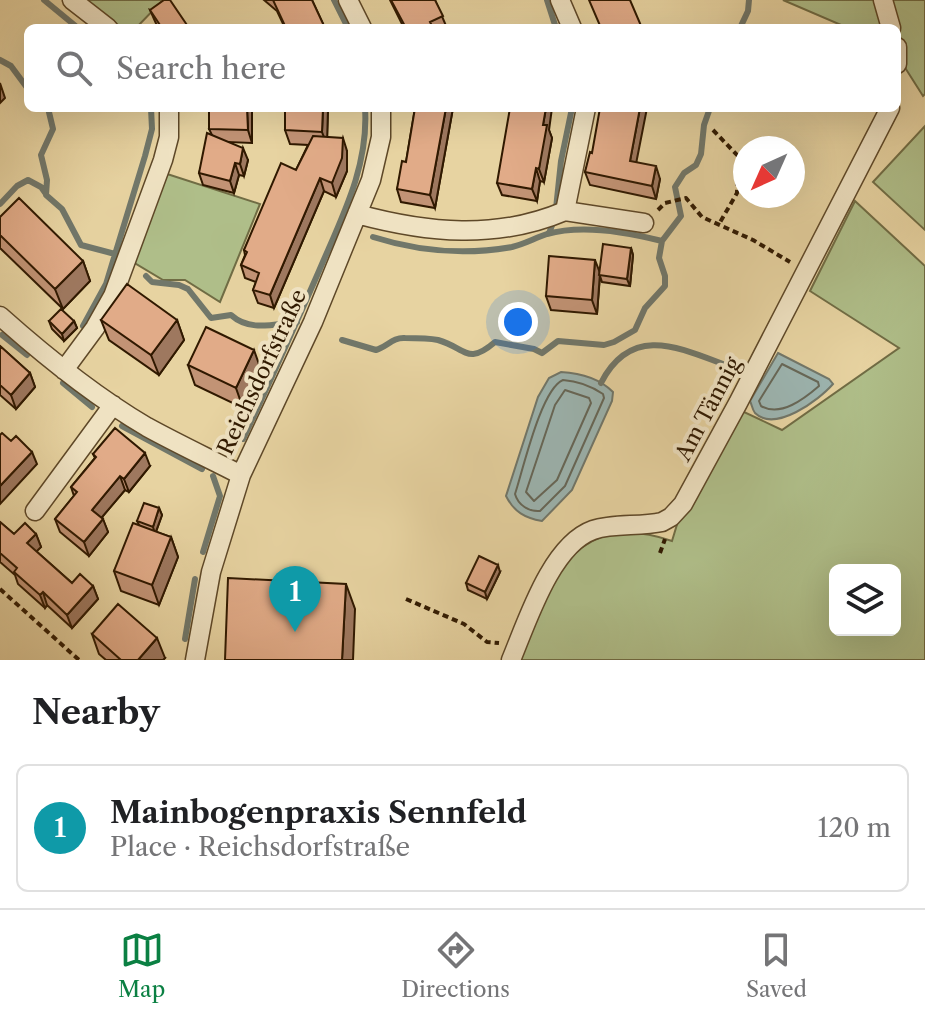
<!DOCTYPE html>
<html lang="en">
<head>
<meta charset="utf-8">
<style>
  body { margin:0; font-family:"Libre Caslon Text",serif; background:#f2f2f2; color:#202124 }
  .controls { position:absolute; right:24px; bottom:24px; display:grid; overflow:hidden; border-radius:12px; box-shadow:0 8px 32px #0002 }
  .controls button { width:72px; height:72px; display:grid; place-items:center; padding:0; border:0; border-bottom:2px solid #e0e0e0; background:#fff; color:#202124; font:40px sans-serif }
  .compass { position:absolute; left:733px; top:136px; width:72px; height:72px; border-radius:50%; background:#fff; box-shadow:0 8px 32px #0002; rotate:225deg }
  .you { position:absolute; left:518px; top:322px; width:28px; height:28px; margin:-20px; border:6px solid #fff; border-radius:50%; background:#1a73e8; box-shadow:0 0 0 12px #1a73e833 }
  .badge { display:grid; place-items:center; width:52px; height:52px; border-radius:50%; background:#0b8043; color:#fff; font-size:26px; font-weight:700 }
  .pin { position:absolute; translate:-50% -66px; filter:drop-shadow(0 2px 4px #0008) }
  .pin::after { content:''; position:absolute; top:42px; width:28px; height:24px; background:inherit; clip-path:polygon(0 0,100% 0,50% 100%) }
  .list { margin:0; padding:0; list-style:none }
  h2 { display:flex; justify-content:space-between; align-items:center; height:104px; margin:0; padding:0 32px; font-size:34px }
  h2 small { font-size:26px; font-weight:400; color:#757577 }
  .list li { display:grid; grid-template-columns:52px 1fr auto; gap:24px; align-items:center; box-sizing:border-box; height:128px; margin:0 16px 16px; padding:0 16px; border:2px solid #e0e0e0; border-radius:12px }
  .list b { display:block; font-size:30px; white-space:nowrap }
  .list p { margin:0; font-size:26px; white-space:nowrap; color:#757577 }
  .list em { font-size:26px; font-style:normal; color:#757577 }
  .icon { flex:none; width:44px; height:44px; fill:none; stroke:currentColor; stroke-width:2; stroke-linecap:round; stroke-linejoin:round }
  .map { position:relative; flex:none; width:925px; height:660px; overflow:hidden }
  .search { position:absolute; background:#fff; box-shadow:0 8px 32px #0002; left:24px; right:24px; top:24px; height:88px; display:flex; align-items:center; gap:20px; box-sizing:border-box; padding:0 28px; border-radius:12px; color:#757577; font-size:30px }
  .sheet { height:248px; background:#fff }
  nav { display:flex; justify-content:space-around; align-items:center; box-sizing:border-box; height:112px; border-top:2px solid #e0e0e0; background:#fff; font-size:22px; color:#757577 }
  nav a { display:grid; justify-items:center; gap:4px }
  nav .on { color:#0b8043 }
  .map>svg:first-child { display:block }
  .green { fill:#afbe89; stroke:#706c44; stroke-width:2; fill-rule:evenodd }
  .water { fill:#9cb5b1; stroke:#71776a; stroke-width:2 }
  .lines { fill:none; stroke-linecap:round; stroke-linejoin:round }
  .shore { stroke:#666758; stroke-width:2 }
  .stream { stroke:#71776a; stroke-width:6 }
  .street-casing { stroke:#5e4828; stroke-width:21 }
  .path { stroke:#301900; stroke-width:4; stroke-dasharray:6 4; stroke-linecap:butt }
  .street { stroke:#efe2c2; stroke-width:18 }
  .wall { fill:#c29375; stroke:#301900; stroke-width:2 }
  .shaded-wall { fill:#9e785f; stroke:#301900; stroke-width:2 }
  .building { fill:#e1ab88; stroke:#301900; stroke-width:2 }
  .labels { text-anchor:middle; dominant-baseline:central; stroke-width:8; stroke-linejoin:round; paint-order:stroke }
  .street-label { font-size:22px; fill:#301900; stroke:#efe2c2 }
</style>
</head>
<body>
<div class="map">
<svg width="925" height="660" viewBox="0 0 925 660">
  <rect width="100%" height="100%" fill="#e7d3a1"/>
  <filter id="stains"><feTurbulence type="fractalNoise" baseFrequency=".0025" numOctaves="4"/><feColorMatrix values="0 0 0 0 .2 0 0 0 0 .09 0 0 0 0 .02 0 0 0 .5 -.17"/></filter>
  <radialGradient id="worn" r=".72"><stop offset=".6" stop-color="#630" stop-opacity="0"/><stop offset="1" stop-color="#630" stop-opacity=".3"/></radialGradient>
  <!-- green -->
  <path class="green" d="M 86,0 L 163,0 L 136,28 L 122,28 Z
    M 783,0 L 925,0 L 925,94 L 923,96 L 897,55 L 897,28 L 848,28 Z
    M 925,126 L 925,230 L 873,182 Z
    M 161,172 L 260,204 L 220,302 L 185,280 L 163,280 L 128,259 Z
    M 855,201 L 925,266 L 925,660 L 516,660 C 548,585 572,507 672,541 L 679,518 L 742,411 L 782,430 L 899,348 L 810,291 ZM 835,570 L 895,570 L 895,630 L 835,630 Z"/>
  <!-- water -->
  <path class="water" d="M 778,353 L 829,379 L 833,384 C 819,400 775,433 755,413 C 752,409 752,405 750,401 Z
    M 561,372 C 579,373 599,378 613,392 L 612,401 L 572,490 L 542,521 C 525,518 514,512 506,496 L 538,397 L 549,378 Z"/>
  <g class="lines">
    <!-- shore -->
    <path class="shore" d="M 782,364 L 818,382 L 819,386 C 804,399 781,417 761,406 L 759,401 Z
      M 563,380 C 578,381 591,386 603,394 L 604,398 L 565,486 L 540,511 C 529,512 518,505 515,494 C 523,470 541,389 563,380 Z
      M 565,390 L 589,398 L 591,403 L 557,480 L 534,501 L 526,492 L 555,405 Z"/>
    <!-- stream -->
    <path class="stream" d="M 44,0 L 78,28
      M 334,0 L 348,28
      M 547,0 L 556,28
      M 740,28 L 748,11 L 749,0
      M 0,60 L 11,66 L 28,89
      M 48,108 L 53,129 L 41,155 L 47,180 L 46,195 L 62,209 L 81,245 L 115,254
      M 0,204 L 17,186 L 28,180 L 41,187 L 46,194
      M 549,233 L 555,218 L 561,161 L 572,108
      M 373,237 C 417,251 466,255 512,247 C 524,244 535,238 547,234 C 582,224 627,232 662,241
      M 146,276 L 152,282 L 179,285 L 188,289 L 211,318 L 231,315 C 250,332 273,324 297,322
      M 83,326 L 106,284 L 145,156 L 152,129 L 151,108
      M 2,335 L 27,355
      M 342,340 L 376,350 C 387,347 393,337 405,338 C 415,338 428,338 438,340 C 466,348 467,366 495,342 L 534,349 L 542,353
      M 542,353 L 558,341 L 604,345 L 614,342 L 635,330 L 645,308 L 665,286 L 665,276 L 659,258 L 662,241 L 681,216 L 675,187 L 684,173 L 696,165 L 701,154 L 704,125 L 710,108
      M 63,383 L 92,407
      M 601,383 C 634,319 687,352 739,370
      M 122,426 L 202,469
      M 243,439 C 269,384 294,328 319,271 C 341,219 369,167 365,108
      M 203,552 L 220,496 L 213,476
      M 185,639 L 195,579"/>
    <!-- street casing -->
    <g class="street-casing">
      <path id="street" d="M 72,0 L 108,28
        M 348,0 L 362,28
        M 560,0 L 572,28
        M 883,0 L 891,28
        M 897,47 L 897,64
        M 565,211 L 644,223
        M 357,214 C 427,233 497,240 565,211 L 586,108
        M 0,316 C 46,357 94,396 147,427 C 178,444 210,459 241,475
        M 64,370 L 95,328 L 113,296 L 163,160 L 169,137 L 169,108
        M 35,511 L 113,405
        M 195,660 L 211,572 L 241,475 L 313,322 L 371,180 L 381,137 L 381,108
        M 511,660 C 527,622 551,545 593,530 C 614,523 639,527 662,522 L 671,517 L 683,504 L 738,403 L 890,108"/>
    </g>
    <!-- path -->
    <path class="path" d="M 713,130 L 738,156 L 737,193 L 719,224
      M 658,210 L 665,203 L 686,198 L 702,217 L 753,240 L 790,262
      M 660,553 L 665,539
      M 0,589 L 79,660
      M 406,599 L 464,624 L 487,642 L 499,643"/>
    <!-- street -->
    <use href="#street" class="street"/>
  </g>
  <!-- wall -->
  <path class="wall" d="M 264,0 L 312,0 L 325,28 L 285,28 L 277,11 Z
    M 390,0 L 435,0 L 447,28 L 404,28 Z
    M 150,10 L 189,28 L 158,28 Z
    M 252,108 L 252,143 L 229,142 L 248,160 L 244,176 L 239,175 L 234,193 L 203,185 L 199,173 L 212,135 L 209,129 Z
    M 328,108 L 327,137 L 347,151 L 347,171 L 336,197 L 324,191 L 274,308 L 258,303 L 253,290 L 256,282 L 245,278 L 241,265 L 245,255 L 244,250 L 296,170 L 308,145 L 290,144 L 285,130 Z
    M 415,108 L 453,108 L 435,208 L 401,202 L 397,189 L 406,162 Z
    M 549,130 L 552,138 L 544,182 L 540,181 L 537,201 L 502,195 L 497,183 Z
    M 592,153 L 636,162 L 660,179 L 656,199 L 590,185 L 585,172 Z
    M 0,217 L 83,261 L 90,281 L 63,309 L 0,248 Z
    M 631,248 L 633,255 L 630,286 L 602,282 L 600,276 L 597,314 L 551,310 L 546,296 L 600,272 Z
    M 101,320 L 177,320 L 184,340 L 159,375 L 109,340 Z
    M 49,321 L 74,321 L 77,328 L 64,341 L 52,329 Z
    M 0,346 L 30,373 L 35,387 L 16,409 L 0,395 Z
    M 188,365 L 261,370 L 243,408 L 195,385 Z
    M 93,454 L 150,466 L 129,492 L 125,490 L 102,517 L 108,532 L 89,556 L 60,532 L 55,519 L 74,496 L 71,487 L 95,458 Z
    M 159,508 L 162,515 L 156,532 L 171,537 L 178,557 L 159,605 L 121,591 L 114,571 L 139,525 L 137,521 Z
    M 0,522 L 14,534 L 36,534 L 41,547 L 36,551 L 72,583 L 93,586 L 98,599 L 72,628 L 47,605 L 45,608 L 18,584 L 15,575 L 0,562 Z
    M 500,572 L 487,599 L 468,590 L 466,583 Z
    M 92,634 L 165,658 L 163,660 L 106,660 L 99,654 Z"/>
  <!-- shaded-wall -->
  <path class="shaded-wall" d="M 0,83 L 5,98 L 0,103 Z
    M 247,108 L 252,108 L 252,143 L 248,130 Z
    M 323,108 L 328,108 L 327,145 L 322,132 Z
    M 446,108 L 453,108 L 435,208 L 430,195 Z
    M 546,108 L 552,108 L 549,130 L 552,138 L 544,182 L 539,169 L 543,125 Z
    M 640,108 L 647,108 L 634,174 L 630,161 Z
    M 343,138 L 347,151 L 347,171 L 336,197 L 332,183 Z
    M 243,148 L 248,160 L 244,176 L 240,164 Z
    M 235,163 L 239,175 L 234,193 L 230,181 Z
    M 656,166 L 660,179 L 656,199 L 652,186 Z
    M 536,168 L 540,181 L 537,201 L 532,189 Z
    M 320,178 L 324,191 L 274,308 L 270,295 Z
    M 631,248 L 633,255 L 630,286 L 627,279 Z
    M 595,260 L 600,273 L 597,314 L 592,300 Z
    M 83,261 L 90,281 L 63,309 L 55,289 Z
    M 177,320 L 184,340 L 159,375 L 151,355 Z
    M 74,321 L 77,328 L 64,341 L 62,334 Z
    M 254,350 L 261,370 L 243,408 L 236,388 Z
    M 30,373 L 35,387 L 16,409 L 11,395 Z
    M 32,452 L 37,464 L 0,504 L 0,486 Z
    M 145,453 L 150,466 L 129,492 L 124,479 Z
    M 120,476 L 125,490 L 97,523 L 92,510 Z
    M 159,508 L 162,515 L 155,534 L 153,527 Z
    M 103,519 L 108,532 L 89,556 L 84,542 Z
    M 36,534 L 41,547 L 32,556 L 27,543 Z
    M 171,537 L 178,557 L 159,605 L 152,585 Z
    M 498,565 L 500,572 L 487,599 L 485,592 Z
    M 346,584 L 355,609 L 353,660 L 342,660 Z
    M 93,586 L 98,599 L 72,628 L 67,615 Z
    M 43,592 L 47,605 L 45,608 L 40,595 Z
    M 157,638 L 165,658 L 163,660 L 138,660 Z"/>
  <!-- building -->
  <path class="building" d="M 164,0 L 170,0 L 189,28 L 162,28 L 150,10 Z
    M 273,0 L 312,0 L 325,28 L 286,28 Z
    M 391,0 L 435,0 L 443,16 L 430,22 L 433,28 L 406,28 Z
    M 589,0 L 630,0 L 642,28 L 601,28 Z
    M 209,108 L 247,108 L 248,130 L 209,129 Z
    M 289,108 L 323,108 L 322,132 L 285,130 L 285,109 L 289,109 Z
    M 415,108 L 446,108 L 430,195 L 397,189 L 402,161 L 406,162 Z
    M 510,108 L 546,108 L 543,125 L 547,125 L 539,169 L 536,168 L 532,189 L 497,183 Z
    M 600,108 L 640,108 L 630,161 L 656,166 L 652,186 L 585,172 L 590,152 L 592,153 Z
    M 207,133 L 243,148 L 240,164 L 235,163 L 230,181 L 199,173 Z
    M 313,136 L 343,138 L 342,158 L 332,183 L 320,178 L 270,295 L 253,290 L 259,273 L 241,265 L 247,252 L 244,250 L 281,163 L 296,170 Z
    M 19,198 L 83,261 L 55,289 L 0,235 L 0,217 Z
    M 603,244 L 631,248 L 627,279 L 599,275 Z
    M 549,256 L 595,260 L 592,300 L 546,296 Z
    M 127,284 L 177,320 L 151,355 L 101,320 Z
    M 61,309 L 74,321 L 62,334 L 49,321 Z
    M 206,327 L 254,350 L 236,388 L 188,365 Z
    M 0,346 L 30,373 L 11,395 L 0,385 Z
    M 115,428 L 145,453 L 124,479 L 120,476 L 92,510 L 103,519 L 84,542 L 55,519 L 77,492 L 71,487 L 96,457 L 93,454 Z
    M 2,433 L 11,441 L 16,436 L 32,452 L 0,486 L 0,435 Z
    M 144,503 L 159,508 L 153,527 L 137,521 Z
    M 0,522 L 14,534 L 25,523 L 36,534 L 27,543 L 72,583 L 80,574 L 93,586 L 67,615 L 43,592 L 40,595 L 14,572 L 17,568 L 0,553 Z
    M 133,523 L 171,537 L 152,585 L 114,571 Z
    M 479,556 L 498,565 L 485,592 L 466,583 Z
    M 228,578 L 346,584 L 342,660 L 225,660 Z
    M 118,604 L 157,638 L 138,660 L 121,660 L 92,634 Z"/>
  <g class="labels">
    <!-- street labels -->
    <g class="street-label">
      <text transform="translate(262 372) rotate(-65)">Reichsdorfstraße</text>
      <text transform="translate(708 409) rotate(-62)">Am Tännig</text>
    </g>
  </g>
  <rect width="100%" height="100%" filter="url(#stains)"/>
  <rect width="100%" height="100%" fill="url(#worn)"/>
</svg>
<div class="controls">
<button><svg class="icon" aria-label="layers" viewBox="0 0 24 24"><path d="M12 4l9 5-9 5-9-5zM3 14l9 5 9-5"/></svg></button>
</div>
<svg class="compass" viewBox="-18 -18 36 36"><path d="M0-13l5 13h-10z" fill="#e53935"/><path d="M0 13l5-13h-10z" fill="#757577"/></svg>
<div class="you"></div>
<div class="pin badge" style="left:295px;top:632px;background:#0f9aa8">1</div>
<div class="search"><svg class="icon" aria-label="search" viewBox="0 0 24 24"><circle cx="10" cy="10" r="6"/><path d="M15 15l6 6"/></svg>Search here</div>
</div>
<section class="sheet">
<h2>Nearby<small></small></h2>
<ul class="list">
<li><span class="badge" style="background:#0f9aa8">1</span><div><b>Mainbogenpraxis Sennfeld</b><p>Place · Reichsdorfstraße</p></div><em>120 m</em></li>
</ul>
</section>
<nav>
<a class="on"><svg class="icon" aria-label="map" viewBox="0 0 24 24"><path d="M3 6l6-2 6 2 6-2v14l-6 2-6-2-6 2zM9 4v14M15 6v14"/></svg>Map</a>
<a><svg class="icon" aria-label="directions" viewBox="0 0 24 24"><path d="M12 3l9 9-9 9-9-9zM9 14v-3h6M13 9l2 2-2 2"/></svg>Directions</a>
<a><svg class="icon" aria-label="saved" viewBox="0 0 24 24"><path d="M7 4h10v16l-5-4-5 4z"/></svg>Saved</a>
</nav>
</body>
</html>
